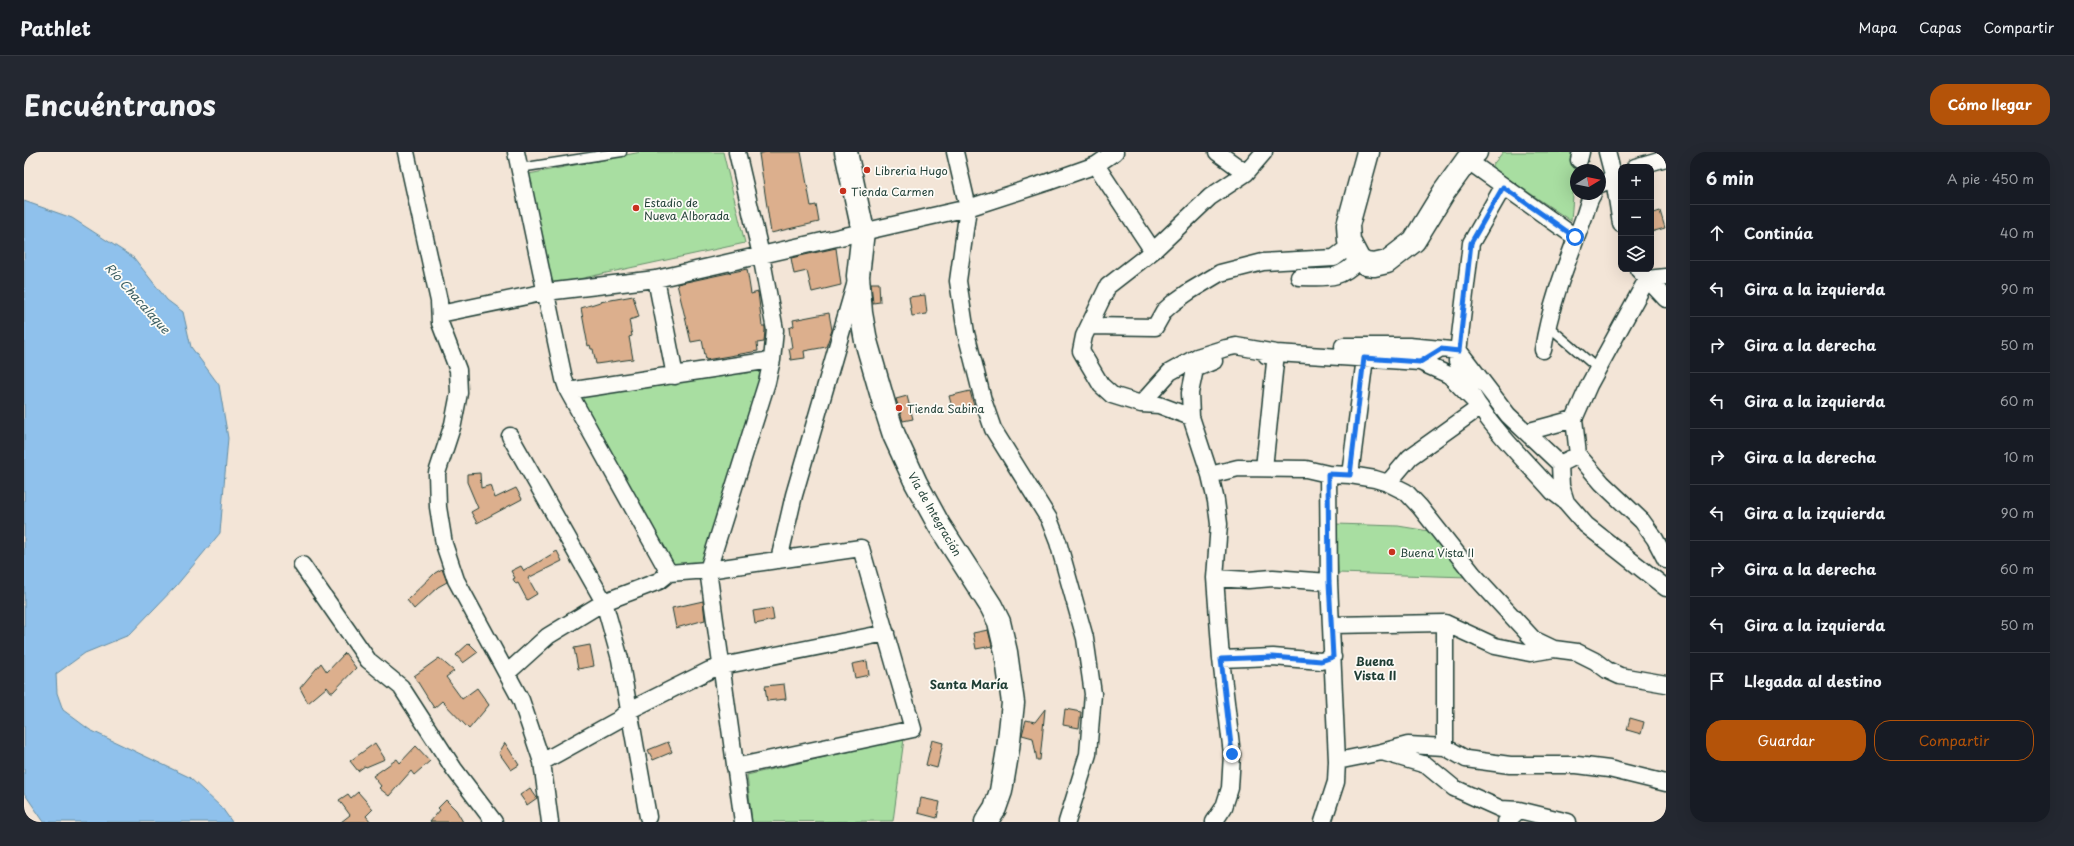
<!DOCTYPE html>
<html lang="es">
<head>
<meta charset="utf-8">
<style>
  body { margin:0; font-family:"Playpen Sans",sans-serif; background:#242831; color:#f1f3f6 }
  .controls { position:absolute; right:12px; top:12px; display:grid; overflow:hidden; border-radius:8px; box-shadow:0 4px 16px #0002 }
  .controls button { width:36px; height:36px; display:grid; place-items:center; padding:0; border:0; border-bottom:1px solid #363941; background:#171b24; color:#f1f3f6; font:20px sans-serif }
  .compass { position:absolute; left:1546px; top:12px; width:36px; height:36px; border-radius:50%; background:#171b24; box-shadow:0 4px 16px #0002; rotate:80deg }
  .stop { position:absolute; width:12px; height:12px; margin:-9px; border:3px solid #1a73e8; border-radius:50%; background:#fff }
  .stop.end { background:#1a73e8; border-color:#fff; box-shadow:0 1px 4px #0008 }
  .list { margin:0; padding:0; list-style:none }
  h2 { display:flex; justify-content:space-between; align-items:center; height:52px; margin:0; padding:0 16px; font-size:17px }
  h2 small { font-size:13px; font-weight:400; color:#9ea1a6 }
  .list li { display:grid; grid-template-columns:26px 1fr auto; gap:12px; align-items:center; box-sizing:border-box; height:56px; padding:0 16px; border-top:1px solid #363941 }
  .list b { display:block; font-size:15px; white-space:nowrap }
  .list em { font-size:13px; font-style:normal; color:#9ea1a6 }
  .actions { display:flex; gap:8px; padding:12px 16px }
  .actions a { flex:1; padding:9px 0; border:1px solid #b45309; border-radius:16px; text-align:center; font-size:14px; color:#b45309 }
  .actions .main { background:#b45309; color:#fff }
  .icon { flex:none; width:22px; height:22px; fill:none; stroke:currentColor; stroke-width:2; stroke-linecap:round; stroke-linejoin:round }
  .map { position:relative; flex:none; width:1642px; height:670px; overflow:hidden; border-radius:16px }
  header { display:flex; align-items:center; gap:24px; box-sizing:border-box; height:56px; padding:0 20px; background:#171b24; border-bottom:1px solid #363941 }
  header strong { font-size:19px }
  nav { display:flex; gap:22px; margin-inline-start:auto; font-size:14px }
  .intro { display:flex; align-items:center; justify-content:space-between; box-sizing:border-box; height:96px; padding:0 24px }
  h1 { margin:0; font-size:28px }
  .button { padding:10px 18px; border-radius:16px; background:#b45309; color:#fff; font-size:14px; font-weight:700 }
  main { display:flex; gap:24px; padding:0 24px }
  aside { flex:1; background:#171b24; border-radius:16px; box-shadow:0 4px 16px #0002 }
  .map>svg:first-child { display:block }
  .green { fill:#a8dea1; stroke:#648e6a }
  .water { fill:#8fc1ec; stroke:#628ca2 }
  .building { fill:#dcaf8d; stroke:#1f3d34 }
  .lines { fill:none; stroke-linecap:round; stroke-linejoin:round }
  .lane-casing { stroke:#1f3d34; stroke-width:11 }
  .street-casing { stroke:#1f3d34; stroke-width:19 }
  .secondary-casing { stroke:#1f3d34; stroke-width:25 }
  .lane { stroke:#fdfcf7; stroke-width:8 }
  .street { stroke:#fdfcf7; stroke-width:16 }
  .secondary { stroke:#fdfcf7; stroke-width:22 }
  .route { stroke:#1a73e8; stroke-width:5 }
  .poi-dot { fill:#c8321e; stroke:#fdfcf7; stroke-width:1.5 }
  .labels { text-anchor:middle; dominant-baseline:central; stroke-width:3.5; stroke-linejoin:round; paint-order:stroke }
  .poi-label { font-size:11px; fill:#1f3d34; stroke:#fdfcf7; text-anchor:start }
  .street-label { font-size:11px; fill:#1f3d34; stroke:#fdfcf7 }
  .water-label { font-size:12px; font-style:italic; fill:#3b5e62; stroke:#fdfcf7 }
  .neighbourhood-label { font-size:12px; font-weight:bold; fill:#1f3d34; stroke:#fdfcf7 }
</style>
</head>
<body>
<header>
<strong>Pathlet</strong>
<nav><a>Mapa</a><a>Capas</a><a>Compartir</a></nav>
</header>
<div class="intro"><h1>Encuéntranos</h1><a class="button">Cómo llegar</a></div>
<main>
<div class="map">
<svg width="1642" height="670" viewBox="0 0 1642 670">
  <rect width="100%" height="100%" fill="#f3e5d7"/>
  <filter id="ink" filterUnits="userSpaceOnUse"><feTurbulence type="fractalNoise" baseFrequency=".025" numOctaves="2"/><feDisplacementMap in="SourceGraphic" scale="8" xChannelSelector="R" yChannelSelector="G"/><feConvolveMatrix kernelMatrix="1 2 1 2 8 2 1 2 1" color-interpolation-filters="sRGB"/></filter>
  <g filter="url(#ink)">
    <!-- green -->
    <path class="green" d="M 617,0 L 699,0 L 721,91 L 527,133 L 505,22 Z
      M 1479,0 L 1545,0 L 1552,5 L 1547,69 L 1467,15 Z
      M 741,217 L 679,412 L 648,412 L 556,243 Z
      M 1312,372 L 1374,374 L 1405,379 L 1444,425 L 1314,421 Z
      M 880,587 L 869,669 L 728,670 L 723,623 Z"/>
    <!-- water -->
    <path class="water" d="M 0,49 L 48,66 L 110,106 L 143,148 L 159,160 L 167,195 L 195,233 L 204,286 L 196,381 L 152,434 L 105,483 L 61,501 L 32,522 L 33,541 L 39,558 L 66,578 L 165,625 L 198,656 L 208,670 L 20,670 L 0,641 Z"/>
    <!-- building -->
    <path class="building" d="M 742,0 L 777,0 L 787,54 L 792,53 L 795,70 L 747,81 L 735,2 Z
      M 1636,59 L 1641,76 L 1627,80 L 1627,62 Z
      M 812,96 L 817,133 L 788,140 L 783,119 L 770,122 L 767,106 Z
      M 723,117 L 727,142 L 734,140 L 738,174 L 741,174 L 741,178 L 740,190 L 733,191 L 734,199 L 682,208 L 678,188 L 667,190 L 653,132 Z
      M 847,131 L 855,131 L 856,150 L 849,151 Z
      M 901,143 L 903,162 L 888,164 L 885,145 Z
      M 609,144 L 615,165 L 605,168 L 608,184 L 605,185 L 609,207 L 572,212 L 569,197 L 567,197 L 566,193 L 564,194 L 557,156 L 576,150 Z
      M 805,161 L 808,178 L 802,195 L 780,199 L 781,206 L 767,208 L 765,196 L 768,196 L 765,176 L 770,174 L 769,168 Z
      M 946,239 L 950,254 L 929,259 L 925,244 Z
      M 883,244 L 889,267 L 879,269 L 872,247 Z
      M 456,321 L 457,336 L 467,333 L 471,346 L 492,336 L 498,347 L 453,371 L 447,360 L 454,356 L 443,330 L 443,322 Z
      M 533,399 L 538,409 L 504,426 L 513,442 L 503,448 L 494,431 L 492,432 L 489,427 L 491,426 L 487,419 L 497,414 L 500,419 Z
      M 418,417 L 423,430 L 414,435 L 390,457 L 383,448 L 411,421 Z
      M 679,449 L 681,468 L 652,476 L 648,456 Z
      M 748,456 L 750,468 L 731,472 L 729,459 Z
      M 964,478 L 968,494 L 952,497 L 949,481 Z
      M 445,491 L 454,500 L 439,511 L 432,503 Z
      M 566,493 L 570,514 L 554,517 L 550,496 Z
      M 321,501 L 332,516 L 309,540 L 307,540 L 303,535 L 284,551 L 276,536 L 297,511 L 303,520 Z
      M 415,506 L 430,519 L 422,525 L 438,547 L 453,536 L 465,553 L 445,577 L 418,549 L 410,556 L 390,524 Z
      M 843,509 L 845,523 L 831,526 L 828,512 Z
      M 760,532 L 762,547 L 743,549 L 741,534 Z
      M 1021,557 L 1016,608 L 1013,608 L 1009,586 L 998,583 L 1002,568 L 1011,570 Z
      M 1041,557 L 1057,560 L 1055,576 L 1039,573 Z
      M 1606,566 L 1620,570 L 1617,582 L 1603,578 Z
      M 908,588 L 919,591 L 913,616 L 902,613 Z
      M 644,590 L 648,600 L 629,608 L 624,598 Z
      M 351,591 L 361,607 L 342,615 L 341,614 L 334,619 L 326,609 Z
      M 481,591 L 495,613 L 487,618 L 475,601 Z
      M 392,594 L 406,609 L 390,623 L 387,619 L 365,644 L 355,636 L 357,634 L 349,624 L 373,607 L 376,611 Z
      M 506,636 L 513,646 L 503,653 L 496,643 Z
      M 334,640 L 349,657 L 342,664 L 347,670 L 317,670 L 326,663 L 315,648 L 324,642 L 327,646 Z
      M 897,646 L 916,650 L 913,666 L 894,661 Z
      M 422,648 L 432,658 L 439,670 L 406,670 L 416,658 L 414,656 Z"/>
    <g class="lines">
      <!-- lane casing -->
      <g class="lane-casing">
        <path id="lane" d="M 496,16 L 598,0
          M 1523,173 L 1574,217"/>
      </g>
      <!-- street casing -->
      <g class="street-casing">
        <path id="street" d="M 382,0 L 415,149 L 416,171 L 434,218 L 435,241 L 429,272 L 413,321 L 414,355 L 420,392 L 432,428 L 497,548 L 518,610 L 526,670
          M 492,0 L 540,227 L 544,239 L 645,421
          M 713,0 L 737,103 L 751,178 L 748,208 L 743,230 L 684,418 L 719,670
          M 931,0 L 944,56 L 934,129 L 942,181 L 959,248 L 969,277 L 1025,367 L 1034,390 L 1061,486 L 1069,542 L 1064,602 L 1043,670
          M 1193,0 L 1222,21
          M 1583,0 L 1590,27 L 1597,72
          M 1443,8 L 1551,85
          M 1555,8 L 1557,0
          M 1072,13 L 1129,99
          M 1611,15 L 1642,6
          M 1576,32 L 1590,27
          M 1479,35 L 1447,91 L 1433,209 C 1449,261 1494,300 1529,340 L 1542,350
          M 1614,117 L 1642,147
          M 1275,125 C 1303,125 1314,129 1335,108
          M 632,127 L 651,224
          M 1623,127 L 1642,125
          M 416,162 L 522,140 L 632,127 L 944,56 L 1024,30 L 1072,13 L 1091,0
          M 1065,174 L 1131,175 L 1140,159 L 1149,151 L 1166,139 L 1196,121 L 1239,110 L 1310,106 L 1326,94
          M 1319,194 L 1385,194 L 1417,197
          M 1519,198 C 1526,152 1544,108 1560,65 C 1563,57 1564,49 1569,42
          M 544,239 L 748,208
          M 1117,252 L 1146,220 L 1173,205 L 1202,196 L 1212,194 L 1252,201 L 1396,210 L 1417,197 L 1435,199 L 1484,263 L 1536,312 L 1537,334 L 1542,350 L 1562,373 L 1642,436
          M 1167,265 L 1166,241 L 1171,217 L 1190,209
          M 1502,280 L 1550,267
          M 486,284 L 580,450 L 596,507 L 624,665
          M 1554,303 L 1578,331 L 1618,369 L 1631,387 L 1642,408
          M 1536,312 L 1554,303 L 1550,267 L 1565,233 L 1623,127
          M 1240,316 L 1252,201 L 1242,203
          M 1186,323 L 1214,316 L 1282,317 L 1304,322 L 1326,323 L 1351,327 L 1364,331 L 1382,340 L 1396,355 L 1449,422 L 1509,487 L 1530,497 L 1553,500 L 1571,509 L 1583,518 L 1596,524 L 1642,532
          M 1326,323 L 1341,206
          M 1364,331 L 1386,305 L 1456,255 L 1425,223 L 1396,210
          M 755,408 L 770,343 L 831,133
          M 278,413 L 344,508 L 377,535 L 430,617 L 470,670
          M 1191,426 L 1224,428 L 1249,426 L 1305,430
          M 1307,473 L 1421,471 L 1471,494 L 1506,501 L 1530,497
          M 1197,507 L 1249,505 L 1297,509 L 1309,505
          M 483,521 L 524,484 L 580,450 L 635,429 L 645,421 L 684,418 L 837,396 L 889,577 L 711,615
          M 1421,595 L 1421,471
          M 1358,600 L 1384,593 L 1421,595 L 1442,607 L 1486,613 L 1553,613 L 1585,617 L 1642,631
          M 1313,609 L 1358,600 L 1402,613 L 1430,636 L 1477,657 L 1495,658 L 1482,670
          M 518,610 L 594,568 L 604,559 L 686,518 L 698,514 L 862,481
          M 1495,658 L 1544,670
          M 1190,670 L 1200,655 L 1206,636 L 1208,602 L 1197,507 L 1191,426 L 1195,372 L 1192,349 L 1186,323 L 1167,265 L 1135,253 L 1117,252 L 1088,243 L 1077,233 L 1057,199 L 1060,184 L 1084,134 L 1129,99 L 1186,45 L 1222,21 L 1240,0
          M 1299,670 L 1312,630 L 1313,609 L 1305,430 L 1304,322"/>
      </g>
      <!-- secondary casing -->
      <g class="secondary-casing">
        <path id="secondary" d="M 822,0 L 839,79 L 834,124 L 837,161 L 842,189 L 861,255 L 870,283 L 892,331 L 915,373 L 967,454 L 975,470 L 982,500 L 989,551 L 984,597 L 977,639 L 971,656 L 962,670
          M 1344,0 L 1324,73 L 1325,89 L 1335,108 L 1342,112 L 1350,113 L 1363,110 L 1390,89 L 1420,40 L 1443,8 L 1452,0"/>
      </g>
      <!-- lane -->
      <use href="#lane" class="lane"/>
      <!-- street -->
      <use href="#street" class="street"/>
      <!-- secondary -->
      <use href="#secondary" class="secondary"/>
    </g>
  </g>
  <g class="lines" filter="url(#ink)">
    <!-- route -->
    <path class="route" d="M 1208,602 L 1197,507 L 1249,505 L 1297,509 L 1309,505 L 1305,430 L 1304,322 L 1326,323 L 1340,206 L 1396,210 L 1417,197 L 1435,199 L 1447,91 L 1479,35 L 1551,85"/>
  </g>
  <!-- markers -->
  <g class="poi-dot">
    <circle cx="843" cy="18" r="4"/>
    <circle cx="819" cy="39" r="4"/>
    <circle cx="612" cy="56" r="4"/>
    <circle cx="875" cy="256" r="4"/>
    <circle cx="1368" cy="400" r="4"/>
  </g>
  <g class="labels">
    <!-- poi labels -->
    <g class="poi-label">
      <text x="851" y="18">Libreria Hugo</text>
      <text x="827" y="39">Tienda Carmen</text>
      <text x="620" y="50">Estadio de<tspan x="620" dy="13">Nueva Alborada</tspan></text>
      <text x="883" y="256">Tienda Sabina</text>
      <text x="1376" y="400">Buena Vista II</text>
    </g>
    <!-- street labels -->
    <g class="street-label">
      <text transform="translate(911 362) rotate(60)">Vía de Integración</text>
    </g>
    <!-- water labels -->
    <g class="water-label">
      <text transform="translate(114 146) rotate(48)">Río Chacalaque</text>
    </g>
    <!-- neighbourhood labels -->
    <g class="neighbourhood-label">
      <text x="1351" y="509">Buena<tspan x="1351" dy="14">Vista II</tspan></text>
      <text x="945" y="532">Santa María</text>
    </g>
  </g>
</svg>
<div class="controls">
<button>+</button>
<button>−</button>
<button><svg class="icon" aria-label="layers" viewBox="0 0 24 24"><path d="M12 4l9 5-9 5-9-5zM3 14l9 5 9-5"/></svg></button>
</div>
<svg class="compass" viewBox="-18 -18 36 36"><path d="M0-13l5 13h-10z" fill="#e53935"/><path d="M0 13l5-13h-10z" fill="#9ea1a6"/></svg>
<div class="stop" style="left:1551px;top:85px"></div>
<div class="stop end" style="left:1208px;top:602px"></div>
</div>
<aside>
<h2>6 min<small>A pie · 450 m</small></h2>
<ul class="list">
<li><svg class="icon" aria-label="ahead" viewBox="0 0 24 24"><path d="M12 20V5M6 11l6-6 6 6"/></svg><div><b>Continúa</b></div><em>40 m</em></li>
<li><svg class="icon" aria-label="left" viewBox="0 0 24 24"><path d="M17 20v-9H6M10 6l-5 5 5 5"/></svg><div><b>Gira a la izquierda</b></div><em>90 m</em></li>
<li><svg class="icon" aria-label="right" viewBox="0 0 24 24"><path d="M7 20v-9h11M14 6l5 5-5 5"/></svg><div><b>Gira a la derecha</b></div><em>50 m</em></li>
<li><svg class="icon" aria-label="left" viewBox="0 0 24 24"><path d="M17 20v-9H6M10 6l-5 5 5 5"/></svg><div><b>Gira a la izquierda</b></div><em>60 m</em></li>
<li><svg class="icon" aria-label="right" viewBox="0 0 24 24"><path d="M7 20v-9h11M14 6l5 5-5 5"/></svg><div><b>Gira a la derecha</b></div><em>10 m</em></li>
<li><svg class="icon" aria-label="left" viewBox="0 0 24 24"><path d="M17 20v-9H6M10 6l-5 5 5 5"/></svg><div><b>Gira a la izquierda</b></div><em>90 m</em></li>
<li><svg class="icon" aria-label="right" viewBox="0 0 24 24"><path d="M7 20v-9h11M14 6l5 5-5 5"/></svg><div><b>Gira a la derecha</b></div><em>60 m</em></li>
<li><svg class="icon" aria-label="left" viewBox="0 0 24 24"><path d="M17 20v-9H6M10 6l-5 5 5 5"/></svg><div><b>Gira a la izquierda</b></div><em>50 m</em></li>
<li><svg class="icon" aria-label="arrive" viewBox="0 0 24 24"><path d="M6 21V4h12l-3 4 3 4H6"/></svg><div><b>Llegada al destino</b></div></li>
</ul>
<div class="actions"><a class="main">Guardar</a><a>Compartir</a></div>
</aside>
</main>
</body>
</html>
